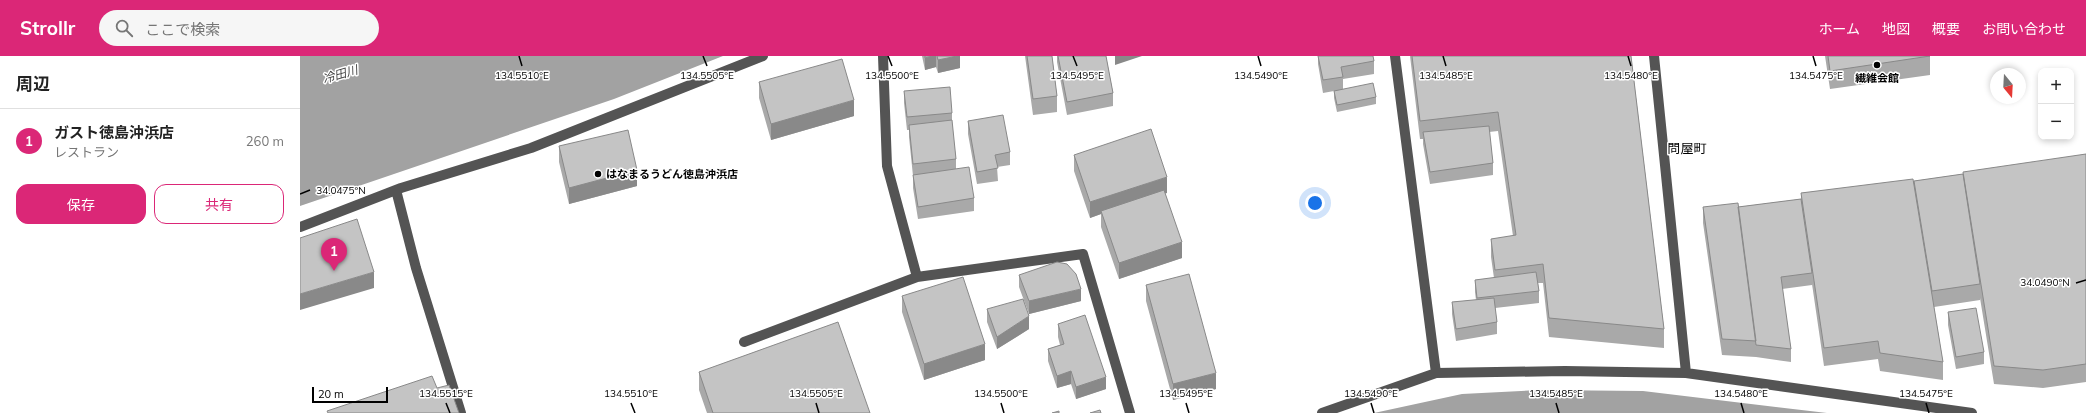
<!DOCTYPE html>
<html lang="ja">
<head>
<meta charset="utf-8">
<style>
  body { margin:0; font-family:Mulish,"Noto Sans JP",sans-serif; background:#f6f6f6; color:#222 }
  .controls { position:absolute; right:12px; top:12px; display:grid; overflow:hidden; border-radius:8px; box-shadow:0 2px 6px #0003 }
  .controls button { width:36px; height:36px; display:grid; place-items:center; padding:0; border:0; border-bottom:1px solid #e0e0e0; background:#fff; color:#222; font:20px sans-serif }
  .compass { position:absolute; left:1690px; top:12px; width:36px; height:36px; border-radius:50%; background:#fff; box-shadow:0 2px 6px #0003; rotate:162deg }
  .scale { position:absolute; left:12px; bottom:10px; width:76px; box-sizing:border-box; padding-left:4px; border:2px solid #000; border-top:0; font-size:11px; line-height:14px; white-space:nowrap; color:#000; -webkit-text-stroke:3px #fff; paint-order:stroke }
  .you { position:absolute; left:1015px; top:147px; width:14px; height:14px; margin:-10px; border:3px solid #fff; border-radius:50%; background:#1a73e8; box-shadow:0 0 0 6px #1a73e833 }
  .badge { display:grid; place-items:center; width:26px; height:26px; border-radius:50%; background:#db2777; color:#fff; font-size:13px; font-weight:700 }
  .pin { position:absolute; translate:-50% -33px; filter:drop-shadow(0 1px 2px #0008) }
  .pin::after { content:''; position:absolute; top:21px; width:14px; height:12px; background:inherit; clip-path:polygon(0 0,100% 0,50% 100%) }
  .list { margin:0; padding:0; list-style:none }
  h2 { display:flex; justify-content:space-between; align-items:center; height:52px; margin:0; padding:0 16px; font-size:17px }
  h2 small { font-size:13px; font-weight:400; color:#767676 }
  .list li { display:grid; grid-template-columns:26px 1fr auto; gap:12px; align-items:center; box-sizing:border-box; height:64px; padding:0 16px; border-top:1px solid #e0e0e0 }
  .list b { display:block; font-size:15px; white-space:nowrap }
  .list p { margin:0; font-size:13px; white-space:nowrap; color:#767676 }
  .list em { font-size:13px; font-style:normal; color:#767676 }
  .actions { display:flex; gap:8px; padding:12px 16px }
  .actions a { flex:1; padding:9px 0; border:1px solid #db2777; border-radius:12px; text-align:center; font-size:14px; color:#db2777 }
  .actions .main { background:#db2777; color:#fff }
  .icon { flex:none; width:22px; height:22px; fill:none; stroke:currentColor; stroke-width:2; stroke-linecap:round; stroke-linejoin:round }
  .map { position:relative; flex:none; width:1786px; height:357px; overflow:hidden }
  header { display:flex; align-items:center; gap:24px; box-sizing:border-box; height:56px; padding:0 20px; background:#db2777; color:#fff }
  header strong { font-size:19px }
  nav { display:flex; gap:22px; margin-inline-start:auto; font-size:14px }
  .search { width:280px; height:36px; background:#f6f6f6; display:flex; align-items:center; gap:10px; box-sizing:border-box; padding:0 14px; border-radius:22px; color:#767676; font-size:15px }
  main { display:flex }
  aside { flex:1; background:#fff }
  .map>svg:first-child { display:block }
  .water { fill:#a2a2a2 }
  .lines { fill:none; stroke-linecap:round; stroke-linejoin:round }
  .minor { stroke:#545454; stroke-width:10 }
  .wall { fill:#a9a9a9 }
  .shaded-wall { fill:#898989 }
  .building { fill:#c4c4c4; stroke:#898989 }
  .ticks { fill:none; stroke:#000; stroke-width:1.5 }
  .poi-dot { fill:#000; stroke:#fff; stroke-width:1.5 }
  .labels { text-anchor:middle; dominant-baseline:central; stroke-width:3; stroke-linejoin:round; paint-order:stroke }
  .poi-label { font-size:11px; font-weight:bold; fill:#000; stroke:#fff }
  .water-label { font-size:12px; font-style:italic; fill:#434343; stroke:#fff }
  .quarter-label { font-size:13px; fill:#000; stroke:#fff }
  .ticks-label { font-size:10px; text-anchor:middle; fill:#000; stroke:#fff; stroke-width:3; stroke-linejoin:round; paint-order:stroke }
</style>
</head>
<body>
<header>
<strong>Strollr</strong>
<div class="search"><svg class="icon" aria-label="search" viewBox="0 0 24 24"><circle cx="10" cy="10" r="6"/><path d="M15 15l6 6"/></svg>ここで検索</div>
<nav><a>ホーム</a><a>地図</a><a>概要</a><a>お問い合わせ</a></nav>
</header>
<main>
<aside>
<h2>周辺<small></small></h2>
<ul class="list">
<li><span class="badge">1</span><div><b>ガスト徳島沖浜店</b><p>レストラン</p></div><em>260 m</em></li>
</ul>
<div class="actions"><a class="main">保存</a><a>共有</a></div>
</aside>
<div class="map">
<svg width="1786" height="357" viewBox="0 0 1786 357">
  <rect width="100%" height="100%" fill="#fff"/>
  <!-- water -->
  <path class="water" d="M 0,0 L 423,0 L 314,43 L 0,150 Z
    M 1239,334 L 1343,335 L 1527,357 L 1074,357 L 1162,338 Z"/>
  <g class="lines">
    <!-- minor -->
    <path class="minor" d="M 583,0 L 587,110 L 617,221 L 783,198 L 830,357
      M 1095,0 L 1136,317 L 1265,315 L 1386,317 L 1672,357
      M 1354,0 L 1386,317
      M 96,134 L 116,212 L 161,357
      M 0,171 L 101,132 L 231,92 L 463,0
      M 444,286 L 617,221
      M 1022,357 L 1136,317"/>
  </g>
  <!-- wall -->
  <path class="wall" d="M 622,0 L 660,0 L 660,12 L 638,17 L 636,11 L 625,14 Z
    M 725,0 L 752,0 L 757,40 L 757,56 L 733,59 Z
    M 757,0 L 806,0 L 813,37 L 813,50 L 767,59 L 757,6 Z
    M 1018,0 L 1073,0 L 1074,5 L 1074,18 L 1043,23 L 1043,33 L 1076,41 L 1076,48 L 1037,56 L 1034,42 L 1034,35 L 1023,37 L 1018,8 Z
    M 1110,0 L 1331,0 L 1364,273 L 1364,292 L 1249,281 L 1243,227 L 1238,227 L 1239,235 L 1239,247 L 1195,252 L 1197,266 L 1197,278 L 1156,285 L 1152,258 L 1152,246 L 1176,244 L 1175,236 L 1175,224 L 1194,222 L 1191,201 L 1191,183 L 1213,180 L 1198,75 L 1189,76 L 1193,107 L 1193,119 L 1130,128 L 1123,88 L 1123,83 L 1120,83 Z
    M 1525,0 L 1630,0 L 1630,19 L 1530,33 Z
    M 459,26 L 554,60 L 471,84 L 459,42 Z
    M 604,35 L 652,57 L 652,69 L 656,103 L 656,113 L 674,142 L 674,155 L 618,163 L 613,132 L 613,120 L 609,81 L 609,74 L 607,74 L 604,47 Z
    M 668,65 L 710,96 L 710,109 L 697,111 L 698,125 L 677,128 L 668,78 Z
    M 259,90 L 337,130 L 269,148 L 259,106 Z
    M 1786,98 L 1786,326 L 1743,332 L 1694,328 L 1680,242 L 1680,244 L 1634,251 L 1643,306 L 1643,324 L 1580,315 L 1578,303 L 1524,310 L 1512,228 L 1512,229 L 1482,233 L 1491,293 L 1491,306 L 1456,301 L 1422,299 L 1403,167 L 1403,151 L 1438,151 L 1501,143 L 1501,137 L 1614,125 L 1663,118 Z
    M 774,99 L 867,137 L 865,137 L 882,202 L 819,223 L 801,171 L 801,158 L 790,162 L 774,115 Z
    M 719,219 L 781,245 L 729,258 L 719,231 Z
    M 846,229 L 916,333 L 873,344 L 846,245 Z
    M 602,240 L 685,304 L 624,324 L 602,256 Z
    M 687,253 L 729,273 L 697,293 L 687,266 Z
    M 1648,256 L 1684,296 L 1684,308 L 1656,313 L 1648,269 Z
    M 758,268 L 806,333 L 776,343 L 771,328 L 757,332 L 748,305 L 748,293 L 760,289 L 758,281 Z
    M 399,316 L 570,357 L 407,357 L 399,334 Z"/>
  <!-- shaded-wall -->
  <path class="shaded-wall" d="M 632,0 L 636,0 L 636,11 L 625,14 L 625,2 Z
    M 657,0 L 660,0 L 660,12 L 638,17 L 638,4 Z
    M 815,0 L 842,0 L 815,9 Z
    M 554,44 L 554,60 L 471,84 L 471,68 Z
    M 337,114 L 337,130 L 269,148 L 269,132 Z
    M 867,121 L 867,137 L 802,158 L 801,155 L 801,158 L 790,162 L 790,146 Z
    M 882,186 L 882,202 L 819,223 L 819,207 Z
    M 74,216 L 74,232 L 0,254 L 0,238 Z
    M 781,233 L 781,245 L 729,258 L 729,245 Z
    M 729,260 L 729,273 L 697,293 L 697,281 Z
    M 685,288 L 685,304 L 624,324 L 624,308 Z
    M 771,315 L 771,328 L 757,332 L 757,320 Z
    M 916,317 L 916,333 L 873,344 L 873,328 Z
    M 806,321 L 806,333 L 776,343 L 776,331 Z"/>
  <!-- building -->
  <path class="building" d="M 625,0 L 632,0 L 625,2 Z
    M 637,0 L 657,0 L 638,4 Z
    M 727,0 L 752,0 L 757,40 L 733,43 Z
    M 758,0 L 806,0 L 813,37 L 767,46 Z
    M 1018,0 L 1073,0 L 1074,5 L 1041,11 L 1043,21 L 1023,24 Z
    M 1112,0 L 1331,0 L 1364,273 L 1249,262 L 1243,208 L 1195,214 L 1191,183 L 1216,179 L 1198,56 L 1120,65 Z
    M 1528,0 L 1630,0 L 1530,15 Z
    M 542,3 L 554,44 L 471,68 L 459,26 Z
    M 1073,27 L 1076,41 L 1037,49 L 1034,35 Z
    M 650,31 L 652,57 L 607,61 L 604,35 Z
    M 703,59 L 710,96 L 695,99 L 698,112 L 677,116 L 668,65 Z
    M 652,64 L 656,103 L 613,108 L 609,69 Z
    M 1189,70 L 1193,107 L 1130,116 L 1123,76 Z
    M 851,73 L 867,121 L 790,146 L 774,99 Z
    M 328,74 L 337,114 L 269,132 L 259,90 Z
    M 1786,98 L 1786,308 L 1743,314 L 1694,310 L 1663,116 Z
    M 669,111 L 674,142 L 618,151 L 613,119 Z
    M 1663,118 L 1680,228 L 1632,235 L 1614,125 Z
    M 1613,123 L 1643,306 L 1580,297 L 1578,285 L 1524,292 L 1501,137 Z
    M 864,134 L 882,186 L 819,207 L 801,155 Z
    M 1501,143 L 1512,217 L 1481,221 L 1491,293 L 1456,289 L 1438,151 Z
    M 1438,147 L 1456,285 L 1422,283 L 1403,151 Z
    M 57,163 L 74,216 L 0,238 L 0,182 Z
    M 757,206 L 767,208 L 776,218 L 781,233 L 729,245 L 719,219 Z
    M 1236,216 L 1239,235 L 1177,242 L 1175,224 Z
    M 889,218 L 916,317 L 873,328 L 846,229 Z
    M 663,221 L 685,288 L 624,308 L 602,240 Z
    M 1194,242 L 1197,266 L 1156,273 L 1152,246 Z
    M 723,243 L 729,260 L 697,281 L 687,253 Z
    M 1676,252 L 1684,296 L 1656,301 L 1648,256 Z
    M 785,259 L 806,321 L 776,331 L 771,315 L 757,320 L 748,293 L 764,288 L 758,268 Z
    M 538,266 L 570,357 L 413,357 L 399,316 Z
    M 132,320 L 137,332 L 149,329 L 159,357 L 28,357 L 27,355 Z
    M 800,354 L 801,357 L 790,357 Z
    M 759,355 L 759,357 L 752,357 Z"/>
  <!-- ticks -->
  <path class="ticks" d="M 219,0 L 222,10M 403,0 L 407,10M 588,0 L 592,10M 773,0 L 777,10M 958,0 L 961,10M 1143,0 L 1146,10M 1328,0 L 1331,10M 1513,0 L 1516,10M 0,138 L 10,134M 1776,227 L 1786,224M 146,347 L 150,357M 331,347 L 335,357M 516,347 L 519,357M 701,347 L 704,357M 886,347 L 889,357M 1071,347 L 1074,357M 1256,347 L 1259,357M 1441,347 L 1444,357M 1626,347 L 1629,357"/>
  <!-- markers -->
  <g class="poi-dot">
    <circle cx="1577" cy="9" r="4"/>
    <circle cx="298" cy="118" r="4"/>
  </g>
  <g class="labels">
    <!-- poi labels -->
    <g class="poi-label">
      <text x="1577" y="22">繊維会館</text>
      <text x="306" y="118" text-anchor="start">はなまるうどん徳島沖浜店</text>
    </g>
    <!-- water labels -->
    <g class="water-label">
      <text transform="translate(40 18) rotate(-16)">冷田川</text>
    </g>
    <!-- quarter labels -->
    <g class="quarter-label">
      <text x="1387" y="92">問屋町</text>
    </g>
  </g>
  <g class="ticks-label">
    <text x="222" y="23">134.5510°E</text>
    <text x="407" y="23">134.5505°E</text>
    <text x="592" y="23">134.5500°E</text>
    <text x="777" y="23">134.5495°E</text>
    <text x="961" y="23">134.5490°E</text>
    <text x="1146" y="23">134.5485°E</text>
    <text x="1331" y="23">134.5480°E</text>
    <text x="1516" y="23">134.5475°E</text>
    <text x="41" y="138">34.0475°N</text>
    <text x="1745" y="230">34.0490°N</text>
    <text x="146" y="341">134.5515°E</text>
    <text x="331" y="341">134.5510°E</text>
    <text x="516" y="341">134.5505°E</text>
    <text x="701" y="341">134.5500°E</text>
    <text x="886" y="341">134.5495°E</text>
    <text x="1071" y="341">134.5490°E</text>
    <text x="1256" y="341">134.5485°E</text>
    <text x="1441" y="341">134.5480°E</text>
    <text x="1626" y="341">134.5475°E</text>
  </g>
</svg>
<div class="controls">
<button>+</button>
<button>−</button>
</div>
<svg class="compass" viewBox="-18 -18 36 36"><path d="M0-13l5 13h-10z" fill="#e53935"/><path d="M0 13l5-13h-10z" fill="#767676"/></svg>
<div class="scale">20 m</div>
<div class="you"></div>
<div class="pin badge" style="left:34px;top:215px">1</div>
</div>
</main>
</body>
</html>
